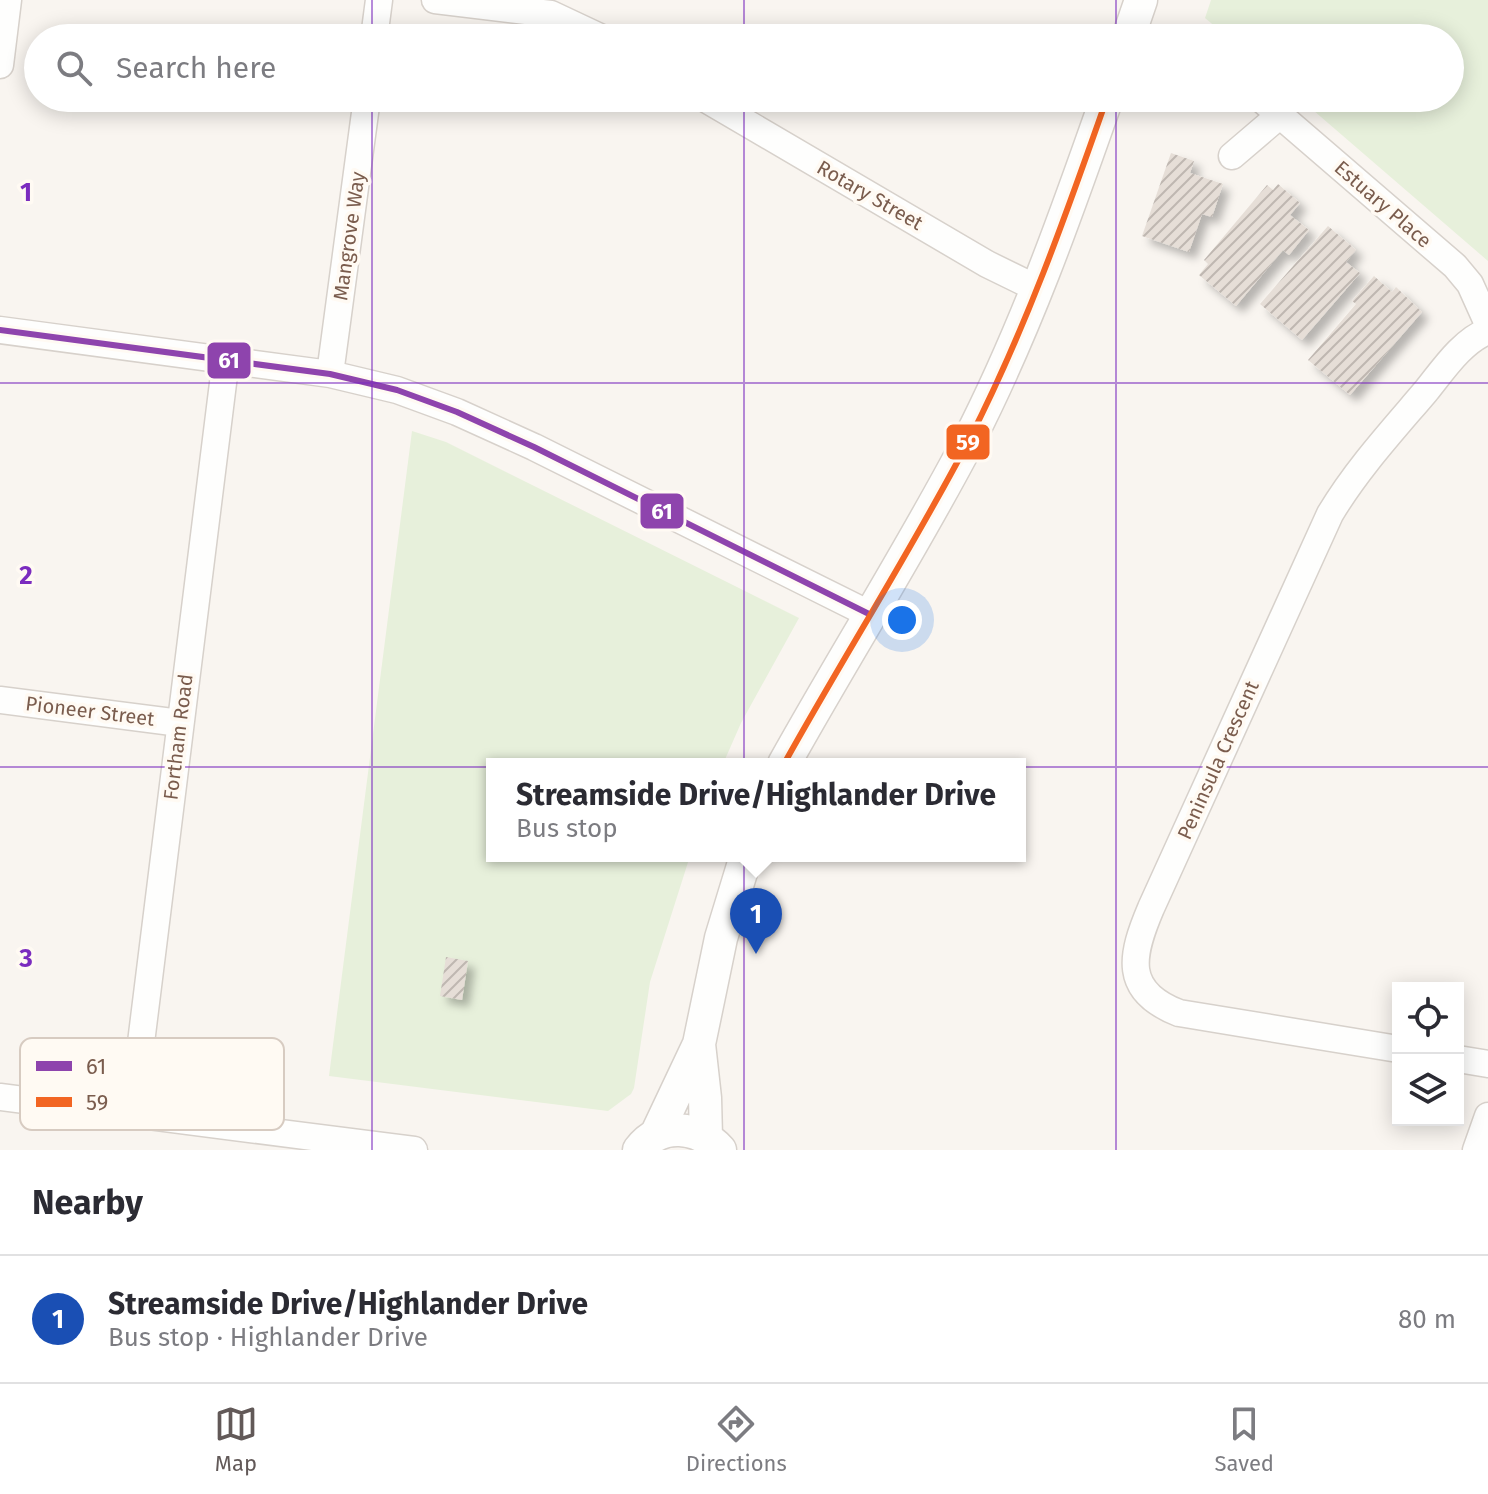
<!DOCTYPE html>
<html lang="en">
<head>
<meta charset="utf-8">
<style>
  body { margin:0; font-family:"Fira Sans",sans-serif; background:#f2f2f3; color:#2b2b33 }
  .controls { position:absolute; right:24px; bottom:24px; display:grid; overflow:hidden; border-radius:0px; box-shadow:0 4px 20px #0003 }
  .controls button { width:72px; height:72px; display:grid; place-items:center; padding:0; border:0; border-bottom:2px solid #e1e1e2; background:#fff; color:#2b2b33; font:40px sans-serif }
  .you { position:absolute; left:902px; top:620px; width:28px; height:28px; margin:-20px; border:6px solid #fff; border-radius:50%; background:#1a73e8; box-shadow:0 0 0 12px #1a73e833 }
  .badge { display:grid; place-items:center; width:52px; height:52px; border-radius:50%; background:#625958; color:#fff; font-size:26px; font-weight:700 }
  .pin { position:absolute; translate:-50% -66px; filter:drop-shadow(0 2px 4px #0008) }
  .pin::after { content:''; position:absolute; top:42px; width:28px; height:24px; background:inherit; clip-path:polygon(0 0,100% 0,50% 100%) }
  .popup { position:absolute; left:486px; top:758px; width:540px; height:104px; box-sizing:border-box; display:grid; place-content:center; border-radius:0px; background:#fff; filter:drop-shadow(0 2px 6px #0005); font-size:26px; white-space:nowrap; color:#7c7c81 }
  .popup b { font-size:30px; color:#2b2b33 }
  .popup::after { content:''; position:absolute; left:50%; top:100%; margin-left:-16px; border:16px solid transparent; border-top-color:#fff }
  .list { margin:0; padding:0; list-style:none }
  h2 { display:flex; justify-content:space-between; align-items:center; height:104px; margin:0; padding:0 32px; font-size:34px }
  h2 small { font-size:26px; font-weight:400; color:#7c7c81 }
  .list li { display:grid; grid-template-columns:52px 1fr auto; gap:24px; align-items:center; box-sizing:border-box; height:128px; padding:0 32px; border-top:2px solid #e1e1e2 }
  .list b { display:block; font-size:30px; white-space:nowrap }
  .list p { margin:0; font-size:26px; white-space:nowrap; color:#7c7c81 }
  .list em { font-size:26px; font-style:normal; color:#7c7c81 }
  .icon { flex:none; width:44px; height:44px; fill:none; stroke:currentColor; stroke-width:2; stroke-linecap:round; stroke-linejoin:round }
  .map { position:relative; flex:none; width:1488px; height:1150px; overflow:hidden }
  .search { position:absolute; background:#fff; box-shadow:0 4px 20px #0003; left:24px; right:24px; top:24px; height:88px; display:flex; align-items:center; gap:20px; box-sizing:border-box; padding:0 28px; border-radius:44px; color:#7c7c81; font-size:30px }
  .sheet { height:232px; background:#fff }
  nav { display:flex; justify-content:space-around; align-items:center; box-sizing:border-box; height:112px; border-top:2px solid #e1e1e2; background:#fff; font-size:22px; color:#7c7c81 }
  nav a { display:grid; justify-items:center; gap:4px }
  nav .on { color:#625958 }
  .map>svg:first-child { display:block }
  .park { fill:#e7f0db }
  .building { fill:url(#building-hatch); filter:url(#shadow) }
  .lines { fill:none; stroke-linecap:round; stroke-linejoin:round }
  .minor-casing { stroke:#d7d1cb; stroke-width:29 }
  .tertiary-casing { stroke:#d7d1cb; stroke-width:35 }
  .minor { stroke:#fefefd; stroke-width:26 }
  .tertiary { stroke:#fefefd; stroke-width:32 }
  .bus-1-casing { stroke:#fffaf3; stroke-width:12 }
  .bus-2-casing { stroke:#fffaf3; stroke-width:12 }
  .bus-1 { stroke:#8e44ad; stroke-width:6 }
  .bus-2 { stroke:#f26522; stroke-width:6 }
  .grid { fill:none; stroke:#7b2cbf; stroke-width:2; stroke-opacity:0.55 }
  .labels { text-anchor:middle; dominant-baseline:central; stroke-width:7; stroke-linejoin:round; paint-order:stroke }
  .street-label { font-size:20px; fill:#7a5c4d; stroke:#fffaf3 }
  .key { fill:#fffaf3; stroke:#d7cbc1; stroke-width:2 }
  .key-label { font-size:22px; fill:#7a5c4d }
  .grid-label { font-size:26px; text-anchor:middle; font-weight:bold; fill:#7b2cbf; stroke:#fffaf3; stroke-width:7; stroke-linejoin:round; paint-order:stroke }
  .line-badge { stroke:#fffaf3; stroke-width:3 }
  .badge-label { font-size:22px; text-anchor:middle; font-weight:bold; fill:#fff }
</style>
</head>
<body>
<div class="map">
<svg width="1488" height="1150" viewBox="0 0 1488 1150">
  <defs>
    <pattern id="building-hatch" width="6" height="6" patternUnits="userSpaceOnUse" patternTransform="scale(2)"><rect width="6" height="6" fill="#e6ded7"/><path d="M-1 1l2-2M0 6l6-6M5 7l2-2" fill="none" stroke="#bfb7b1"/></pattern>
    <filter id="shadow"><feDropShadow dx="7" dy="7" stdDeviation="4" flood-color="#0004"/></filter>
  </defs>
  <rect width="100%" height="100%" fill="#f9f5f0"/>
  <!-- park -->
  <path class="park" d="M 1211,0 L 1488,0 L 1488,261 L 1299,98 L 1450,98 L 1450,38 L 1229,38 L 1205,18 Z
    M 412,431 L 446,442 L 799,618 L 741,723 L 723,764 L 492,764 L 492,856 L 690,856 L 650,982 L 634,1088 L 631,1094 L 608,1111 L 329,1076 Z"/>
  <!-- building -->
  <path class="building" d="M 1171,153 L 1194,161 L 1190,173 L 1223,184 L 1212,217 L 1202,214 L 1189,252 L 1142,236 Z
    M 1278,184 L 1300,203 L 1290,215 L 1309,230 L 1289,255 L 1283,250 L 1236,306 L 1199,275 L 1208,264 L 1204,260 L 1267,185 L 1273,190 Z
    M 1328,226 L 1356,250 L 1346,262 L 1360,273 L 1302,340 L 1260,304 Z
    M 1374,276 L 1392,292 L 1396,287 L 1422,312 L 1350,395 L 1308,360 L 1356,304 L 1352,301 Z
    M 446,957 L 468,961 L 462,1000 L 440,996 Z"/>
  <g class="lines">
    <!-- minor casing -->
    <g class="minor-casing">
      <path id="minor" d="M 435,0 L 551,14 L 602,38
        M 374,38 L 379,0
        M 0,65 L 8,0
        M 704,98 L 987,264 L 1038,289
        M 1260,98 L 1455,266 L 1470,284 L 1488,324
        M 1232,156 L 1280,115
        M 0,330 L 330,374 L 397,390 L 457,412 L 534,447 L 869,614
        M 330,374 L 367,98
        M 0,700 L 180,723
        M 1398,1049 L 1179,1013 C 1122,991 1131,955 1151,908 L 1330,514 C 1357,469 1392,431 1426,391 C 1443,370 1462,341 1488,331
        M 1458,1059 L 1488,1064
        M 0,1097 L 414,1150
        M 132,1115 L 226,359
        M 1476,1150 L 1488,1116"/>
    </g>
    <!-- tertiary casing -->
    <g class="tertiary-casing">
      <path id="tertiary" d="M 1128,38 L 1141,0
        M 784,764 C 844,656 911,551 968,442 C 1025,331 1066,215 1107,98
        M 699,1044 L 705,1098 L 706,1137
        M 656,1135 L 699,1044 L 721,938 L 746,856
        M 639,1150 C 660,1121 699,1126 720,1150"/>
    </g>
    <!-- minor -->
    <use href="#minor" class="minor"/>
    <!-- tertiary -->
    <use href="#tertiary" class="tertiary"/>
    <!-- bus-1 casing -->
    <g class="bus-1-casing">
      <path id="bus-1" d="M 0,330 L 330,374 L 397,390 L 457,412 L 534,447 L 869,614"/>
    </g>
    <!-- bus-2 casing -->
    <g class="bus-2-casing">
      <path id="bus-2" d="M 784,764 C 844,656 911,551 968,442 C 1025,331 1066,215 1107,98"/>
    </g>
    <!-- bus-1 -->
    <use href="#bus-1" class="bus-1"/>
    <!-- bus-2 -->
    <use href="#bus-2" class="bus-2"/>
  </g>
  <!-- grid -->
  <path class="grid" d="M 372,0 L 372,38M 744,0 L 744,38M 1116,0 L 1116,38M 372,98 L 372,1150M 744,98 L 744,1150M 1116,98 L 1116,1150M 0,383 L 1488,383M 0,767 L 1488,767"/>
  <g class="labels">
    <!-- street labels -->
    <g class="street-label">
      <text transform="translate(870 195) rotate(30)">Rotary Street</text>
      <text transform="translate(1383 204) rotate(41)">Estuary Place</text>
      <text transform="translate(349 236) rotate(-82)">Mangrove Way</text>
      <text transform="translate(90 711) rotate(7)">Pioneer Street</text>
      <text transform="translate(178 737) rotate(-83)">Fortham Road</text>
      <text transform="translate(1218 760) rotate(-66)">Peninsula Crescent</text>
    </g>
  </g>
  <!-- legend -->
  <rect x="20" y="1038" width="264" height="92" rx="12" class="key"/>
  <rect x="36" y="1061" width="36" height="10" fill="#8e44ad"/>
  <rect x="36" y="1097" width="36" height="10" fill="#f26522"/>
  <g class="key-label">
    <text x="86" y="1074">61</text>
    <text x="86" y="1110">59</text>
  </g>
  <g class="grid-label">
    <text x="26" y="201">1</text>
    <text x="26" y="584">2</text>
    <text x="26" y="967">3</text>
  </g>
  <g class="line-badge">
    <rect x="206" y="341" width="46" height="39" rx="8" fill="#8e44ad"/>
    <rect x="945" y="423" width="46" height="38" rx="8" fill="#f26522"/>
    <rect x="639" y="492" width="46" height="38" rx="8" fill="#8e44ad"/>
  </g>
  <g class="badge-label">
    <text x="229" y="368">61</text>
    <text x="968" y="450">59</text>
    <text x="662" y="519">61</text>
  </g>
</svg>
<div class="controls">
<button><svg class="icon" aria-label="locate" viewBox="0 0 24 24"><circle cx="12" cy="12" r="6"/><path d="M12 2v4M12 18v4M2 12h4M18 12h4"/></svg></button>
<button><svg class="icon" aria-label="layers" viewBox="0 0 24 24"><path d="M12 4l9 5-9 5-9-5zM3 14l9 5 9-5"/></svg></button>
</div>
<div class="you"></div>
<div class="pin badge" style="left:756px;top:954px;background:#1a4fb4">1</div>
<div class="popup"><b>Streamside Drive/Highlander Drive</b>Bus stop</div>
<div class="search"><svg class="icon" aria-label="search" viewBox="0 0 24 24"><circle cx="10" cy="10" r="6"/><path d="M15 15l6 6"/></svg>Search here</div>
</div>
<section class="sheet">
<h2>Nearby<small></small></h2>
<ul class="list">
<li><span class="badge" style="background:#1a4fb4">1</span><div><b>Streamside Drive/Highlander Drive</b><p>Bus stop · Highlander Drive</p></div><em>80 m</em></li>
</ul>
</section>
<nav>
<a class="on"><svg class="icon" aria-label="map" viewBox="0 0 24 24"><path d="M3 6l6-2 6 2 6-2v14l-6 2-6-2-6 2zM9 4v14M15 6v14"/></svg>Map</a>
<a><svg class="icon" aria-label="directions" viewBox="0 0 24 24"><path d="M12 3l9 9-9 9-9-9zM9 14v-3h6M13 9l2 2-2 2"/></svg>Directions</a>
<a><svg class="icon" aria-label="saved" viewBox="0 0 24 24"><path d="M7 4h10v16l-5-4-5 4z"/></svg>Saved</a>
</nav>
</body>
</html>
